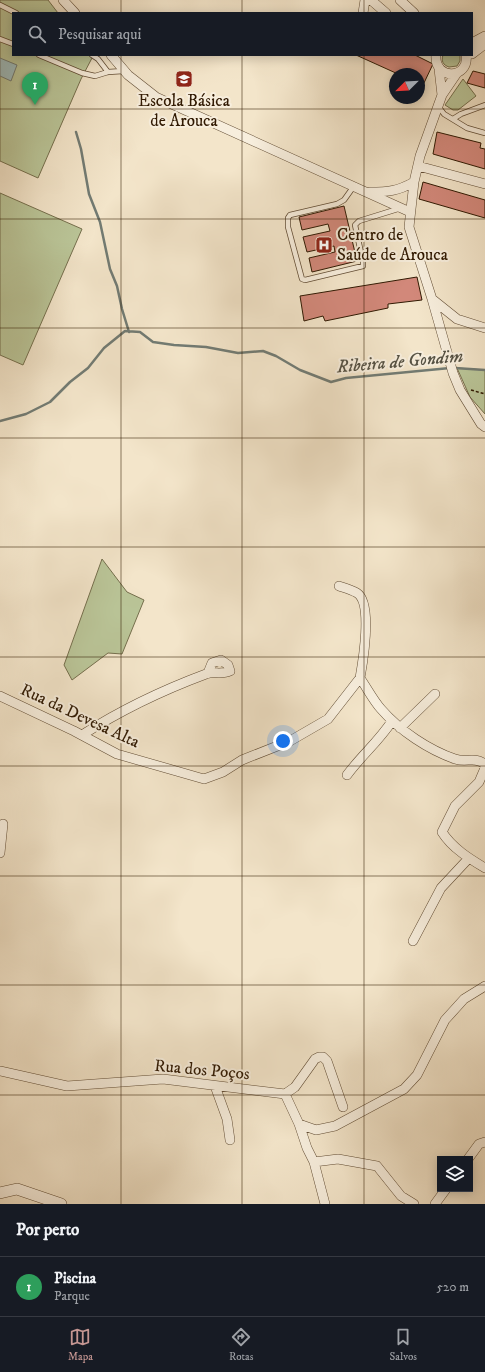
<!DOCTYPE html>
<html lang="pt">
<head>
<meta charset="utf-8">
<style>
  body { margin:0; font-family:"IM FELL DW Pica",serif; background:#20242c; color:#f1f3f6 }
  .controls { position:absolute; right:12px; bottom:12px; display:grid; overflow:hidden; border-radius:0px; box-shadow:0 2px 10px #0003 }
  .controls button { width:36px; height:36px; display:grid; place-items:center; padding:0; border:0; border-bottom:1px solid #363941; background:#171b24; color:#f1f3f6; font:20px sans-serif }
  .compass { position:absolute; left:389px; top:68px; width:36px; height:36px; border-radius:50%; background:#171b24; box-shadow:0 2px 10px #0003; rotate:246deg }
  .you { position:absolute; left:283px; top:741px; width:14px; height:14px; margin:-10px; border:3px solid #fff; border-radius:50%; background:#1a73e8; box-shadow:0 0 0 6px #1a73e833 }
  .badge { display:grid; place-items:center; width:26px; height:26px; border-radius:50%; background:#c59692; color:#fff; font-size:13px; font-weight:700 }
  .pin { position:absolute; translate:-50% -33px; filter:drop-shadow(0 1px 2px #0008) }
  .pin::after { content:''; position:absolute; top:21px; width:14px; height:12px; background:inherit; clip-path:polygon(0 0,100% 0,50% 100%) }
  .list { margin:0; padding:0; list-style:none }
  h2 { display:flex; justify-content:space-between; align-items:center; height:52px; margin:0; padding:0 16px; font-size:17px }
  h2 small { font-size:13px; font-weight:400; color:#9ea1a6 }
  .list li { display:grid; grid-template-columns:26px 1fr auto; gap:12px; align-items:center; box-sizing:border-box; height:60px; padding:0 16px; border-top:1px solid #363941 }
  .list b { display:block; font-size:15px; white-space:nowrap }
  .list p { margin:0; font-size:13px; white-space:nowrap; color:#9ea1a6 }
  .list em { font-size:13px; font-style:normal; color:#9ea1a6 }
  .icon { flex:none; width:22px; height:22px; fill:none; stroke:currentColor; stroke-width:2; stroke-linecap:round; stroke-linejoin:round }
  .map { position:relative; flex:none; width:485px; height:1204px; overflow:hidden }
  .search { position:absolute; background:#171b24; box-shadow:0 2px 10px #0003; left:12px; right:12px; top:12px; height:44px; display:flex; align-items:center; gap:10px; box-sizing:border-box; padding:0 14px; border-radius:0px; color:#9ea1a6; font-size:15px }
  .sheet { height:112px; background:#171b24 }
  nav { display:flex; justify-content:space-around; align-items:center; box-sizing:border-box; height:56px; border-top:1px solid #363941; background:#171b24; font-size:11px; color:#9ea1a6 }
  nav a { display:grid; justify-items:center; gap:2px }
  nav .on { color:#c59692 }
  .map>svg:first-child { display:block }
  .green { fill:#bac598; stroke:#756f4d }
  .water { fill:#9ebdbf; stroke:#727b73 }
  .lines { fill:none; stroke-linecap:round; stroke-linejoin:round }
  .stream { stroke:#727b73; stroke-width:2.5 }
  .building { fill:#d2887a; stroke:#301902 }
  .service-casing { stroke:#614c34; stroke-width:6 }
  .minor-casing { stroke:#614c34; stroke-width:10 }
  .tertiary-casing { stroke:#614c34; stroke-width:12 }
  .path { stroke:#301902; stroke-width:1.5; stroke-dasharray:3 2; stroke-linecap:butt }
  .service { stroke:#f7eedd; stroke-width:4.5 }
  .minor { stroke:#f7eedd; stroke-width:9 }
  .tertiary { stroke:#f7eedd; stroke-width:11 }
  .grid { fill:none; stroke:#301902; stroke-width:1; stroke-opacity:0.55 }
  .labels { text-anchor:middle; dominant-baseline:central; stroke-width:4; stroke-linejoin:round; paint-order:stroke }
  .poi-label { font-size:17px; fill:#301902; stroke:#f7eedd }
  .street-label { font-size:17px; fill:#301902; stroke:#f7eedd }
  .water-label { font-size:18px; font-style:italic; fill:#565244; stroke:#f7eedd }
</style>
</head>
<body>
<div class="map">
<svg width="485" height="1204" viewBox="0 0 485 1204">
  <rect width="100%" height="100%" fill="#f3e5ca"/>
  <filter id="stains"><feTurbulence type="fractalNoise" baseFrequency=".005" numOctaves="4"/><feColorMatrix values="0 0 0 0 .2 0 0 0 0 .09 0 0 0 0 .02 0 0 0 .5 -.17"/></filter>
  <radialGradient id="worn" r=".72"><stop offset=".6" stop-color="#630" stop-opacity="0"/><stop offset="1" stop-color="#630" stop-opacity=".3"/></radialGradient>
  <!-- green -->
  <path class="green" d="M 0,0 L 48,0 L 58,13 L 13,13 L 13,55 L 89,55 L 92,58 L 81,79 L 38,178 L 0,161 Z
    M 443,55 L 460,55 L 460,61 L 457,66 L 449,67 C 443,65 441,61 443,55 Z
    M 463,79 L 476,96 L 458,110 L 453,110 L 445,105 Z
    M 0,193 L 82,229 L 23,365 L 0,355 Z
    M 457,368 L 485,370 L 485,414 L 470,397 Z
    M 102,559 L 127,592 L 144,600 L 122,654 L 108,653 L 72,680 L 64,665 Z"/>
  <!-- water -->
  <path class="water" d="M 0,58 L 17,65 L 11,81 L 0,76 Z"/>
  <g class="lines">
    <!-- stream -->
    <path class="stream" d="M 76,132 L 81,149 L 89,194 L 100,222 L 110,269 L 117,286 L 122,309 L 129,332
      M 455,368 L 485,370
      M 0,421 L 26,414 L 50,402 L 70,382 L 88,368 L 104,348 L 125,331 L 140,332 L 153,342 L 174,345 L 206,347 L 238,353 L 263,351 L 276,356 L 300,370 L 331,382 L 346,378 L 450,368"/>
  </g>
  <!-- building -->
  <path class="building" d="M 356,55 L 415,55 L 433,64 L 423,85 L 419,83 L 419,74 L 398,74 Z
    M 473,71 L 485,74 L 485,88 L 467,83 Z
    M 437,132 L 481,143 L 480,148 L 485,149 L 485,169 L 433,154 Z
    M 423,182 L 485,200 L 485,218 L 419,199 Z
    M 344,206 L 357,261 L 312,272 L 309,258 L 335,252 L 334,246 L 307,252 L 303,237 L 330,231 L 328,224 L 302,230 L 299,217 Z
    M 417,277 L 422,300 L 388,304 L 388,308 L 325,321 L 323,316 L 304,321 L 300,296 Z"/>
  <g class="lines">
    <!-- service casing -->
    <g class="service-casing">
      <path id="service" d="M 0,5 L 16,13
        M 0,39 L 13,44
        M 39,55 L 82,73 L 95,76 L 108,72 L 124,71
        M 92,55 L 98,59 L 108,72
        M 438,106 L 444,114 L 467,128 L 485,133
        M 453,119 L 461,114 L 485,105
        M 354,186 L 344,200 L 337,204 L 290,215 L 288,218 L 288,227 L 302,279 L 305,280 L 363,266 L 363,262 L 355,225 L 359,221 L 401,208"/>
    </g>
    <!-- minor casing -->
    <g class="minor-casing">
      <path id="minor" d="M 63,0 L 75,13
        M 371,0 L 386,13
        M 400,0 L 414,13
        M 363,13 L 365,0
        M 472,43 L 485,36
        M 472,54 L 485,44
        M 111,55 L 128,75 L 156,97 L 410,212
        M 436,55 C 434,81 470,79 466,55
        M 439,69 L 442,95
        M 457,73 L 442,95 L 420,156 L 414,182 L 409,227 L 432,299 L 453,373 L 460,390 L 481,424 L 485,427
        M 418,166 L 485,184
        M 370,192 C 388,192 398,191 414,182
        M 432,299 L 457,319 L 485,328
        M 339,586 C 345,588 352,590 357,593 C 373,603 363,661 360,678
        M 360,678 C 367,688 373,700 381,709 C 400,731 429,750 455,759 C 467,763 473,756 485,764
        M 0,696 L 74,731 L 117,754 L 204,779 L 223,772 L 242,760 L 290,741 L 328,719 L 360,678
        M 400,728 L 435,694
        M 82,735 C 121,710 163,690 206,674 C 213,671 222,675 230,671 L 228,665 L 221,660 L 212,663 L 208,673
        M 485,768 L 479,782 L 455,806 L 442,832 C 452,848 470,859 485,868
        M 347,775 C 361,756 379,741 392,721
        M 0,853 L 3,824
        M 413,941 L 441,888 L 469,858
        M 0,1071 L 67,1086 L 163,1079 L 285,1094 L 299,1124 L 307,1148 L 314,1162 L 325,1204
        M 215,1086 L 227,1119 L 230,1140
        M 285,1094 L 295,1087 L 315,1059 L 319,1057 L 323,1057 L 327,1061 L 343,1107
        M 299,1124 L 316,1130 L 335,1126 L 404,1089 L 417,1075 L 445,1020 L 464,999 L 485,986
        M 468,1159 L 479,1144 L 485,1142
        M 314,1162 L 338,1159 L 377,1166 L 401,1196 L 414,1204
        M 435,1204 L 446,1189"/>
    </g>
    <!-- tertiary casing -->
    <g class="tertiary-casing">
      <path id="tertiary" d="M 0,1193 L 17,1189 L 61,1204"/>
    </g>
    <!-- path -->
    <path class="path" d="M 471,390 L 485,394"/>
    <!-- service -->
    <use href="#service" class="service"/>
    <!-- minor -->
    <use href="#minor" class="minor"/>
    <!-- tertiary -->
    <use href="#tertiary" class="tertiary"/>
  </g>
  <!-- grid -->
  <path class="grid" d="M 121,0 L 121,13M 242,0 L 242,13M 364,0 L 364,13M 121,55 L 121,1204M 242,55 L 242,1204M 364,55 L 364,1204M 0,109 L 485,109M 0,219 L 485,219M 0,328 L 485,328M 0,438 L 485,438M 0,547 L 485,547M 0,657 L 485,657M 0,766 L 485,766M 0,876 L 485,876M 0,985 L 485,985M 0,1095 L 485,1095"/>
  <!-- icons -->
  <defs>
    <g id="school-square" transform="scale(0.9)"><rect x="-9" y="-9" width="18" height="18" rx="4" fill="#8f2418" stroke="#f7eedd"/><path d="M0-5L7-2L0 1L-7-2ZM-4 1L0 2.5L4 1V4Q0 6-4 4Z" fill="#fff"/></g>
    <g id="hospital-square" transform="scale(0.9)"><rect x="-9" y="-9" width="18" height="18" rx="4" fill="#8f2418" stroke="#f7eedd"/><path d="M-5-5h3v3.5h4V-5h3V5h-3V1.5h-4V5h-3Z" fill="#fff"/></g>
  </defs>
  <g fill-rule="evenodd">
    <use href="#school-square" x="184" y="79"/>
    <use href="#hospital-square" x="324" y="245"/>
  </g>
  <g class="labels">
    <!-- poi labels -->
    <g class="poi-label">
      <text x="184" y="101">Escola Básica<tspan x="184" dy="20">de Arouca</tspan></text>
      <text x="337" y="235" text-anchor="start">Centro de<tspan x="337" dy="20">Saúde de Arouca</tspan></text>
    </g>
    <!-- street labels -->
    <g class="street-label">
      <text transform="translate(80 716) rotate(25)">Rua da Devesa Alta</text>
      <text transform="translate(202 1070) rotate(5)">Rua dos Poços</text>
    </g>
    <!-- water labels -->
    <g class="water-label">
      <text transform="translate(400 362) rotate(-5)">Ribeira de Gondim</text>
    </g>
  </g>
  <rect width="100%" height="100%" filter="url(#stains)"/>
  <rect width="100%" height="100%" fill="url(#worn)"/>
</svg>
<div class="controls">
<button><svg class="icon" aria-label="layers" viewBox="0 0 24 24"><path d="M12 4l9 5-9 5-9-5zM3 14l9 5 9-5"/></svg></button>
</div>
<svg class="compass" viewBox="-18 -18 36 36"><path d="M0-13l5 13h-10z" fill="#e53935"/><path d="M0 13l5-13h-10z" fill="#9ea1a6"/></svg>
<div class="you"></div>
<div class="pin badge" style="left:35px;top:105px;background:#2e9e5b">1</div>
<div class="search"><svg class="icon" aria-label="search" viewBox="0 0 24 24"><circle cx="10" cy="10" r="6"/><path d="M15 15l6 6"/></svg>Pesquisar aqui</div>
</div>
<section class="sheet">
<h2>Por perto<small></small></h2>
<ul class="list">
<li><span class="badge" style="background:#2e9e5b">1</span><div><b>Piscina</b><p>Parque</p></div><em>520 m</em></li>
</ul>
</section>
<nav>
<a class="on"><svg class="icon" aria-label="map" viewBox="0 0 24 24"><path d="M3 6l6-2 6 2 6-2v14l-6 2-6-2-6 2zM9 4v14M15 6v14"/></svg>Mapa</a>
<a><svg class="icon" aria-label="directions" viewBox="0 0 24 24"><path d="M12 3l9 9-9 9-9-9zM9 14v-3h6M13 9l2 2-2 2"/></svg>Rotas</a>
<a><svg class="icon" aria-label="saved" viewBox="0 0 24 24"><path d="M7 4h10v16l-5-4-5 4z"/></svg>Salvos</a>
</nav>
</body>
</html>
